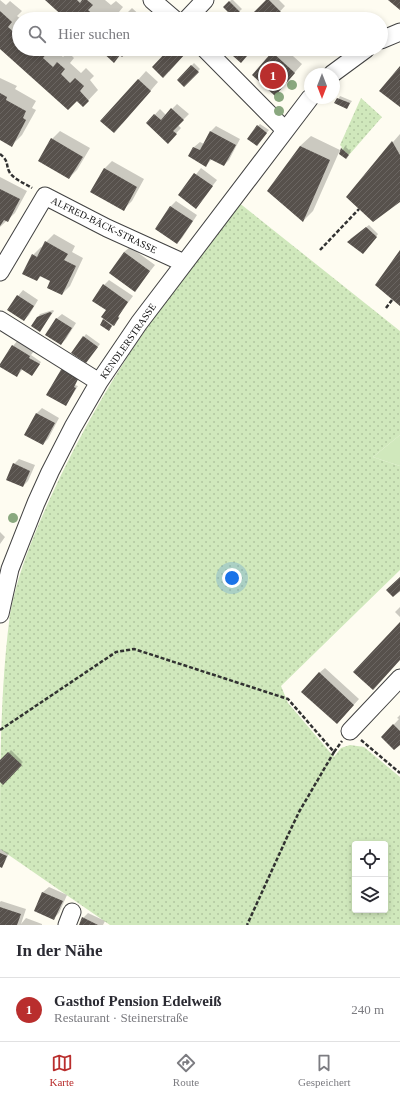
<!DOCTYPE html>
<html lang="de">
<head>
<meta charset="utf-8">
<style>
  body { margin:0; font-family:"Times New Roman",serif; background:#f2f2f3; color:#2b2b33 }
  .controls { position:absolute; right:12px; bottom:12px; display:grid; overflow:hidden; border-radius:4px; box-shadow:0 2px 6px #0003 }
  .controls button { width:36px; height:36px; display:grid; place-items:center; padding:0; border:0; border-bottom:1px solid #e1e1e2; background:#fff; color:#2b2b33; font:20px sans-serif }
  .compass { position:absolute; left:304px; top:68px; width:36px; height:36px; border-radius:50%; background:#fff; box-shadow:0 2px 6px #0003; rotate:180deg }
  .you { position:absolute; left:232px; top:578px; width:14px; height:14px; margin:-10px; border:3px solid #fff; border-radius:50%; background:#1a73e8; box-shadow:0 0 0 6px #1a73e833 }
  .badge { display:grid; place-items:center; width:26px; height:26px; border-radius:50%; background:#b92e2d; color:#fff; font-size:13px; font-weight:700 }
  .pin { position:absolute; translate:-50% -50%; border:2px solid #fff; box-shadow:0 1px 4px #0006 }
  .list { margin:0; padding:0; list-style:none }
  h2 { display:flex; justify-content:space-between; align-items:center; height:52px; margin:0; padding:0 16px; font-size:17px }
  h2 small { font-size:13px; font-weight:400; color:#7c7c81 }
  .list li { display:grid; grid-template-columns:26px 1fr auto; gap:12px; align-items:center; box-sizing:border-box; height:64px; padding:0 16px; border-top:1px solid #e1e1e2 }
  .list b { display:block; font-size:15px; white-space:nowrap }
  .list p { margin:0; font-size:13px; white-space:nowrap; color:#7c7c81 }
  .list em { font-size:13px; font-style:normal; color:#7c7c81 }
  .icon { flex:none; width:22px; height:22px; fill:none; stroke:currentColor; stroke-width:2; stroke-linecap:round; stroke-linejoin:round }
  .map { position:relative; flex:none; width:400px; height:925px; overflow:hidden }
  .search { position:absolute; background:#fff; box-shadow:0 2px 6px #0003; left:12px; right:12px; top:12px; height:44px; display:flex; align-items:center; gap:10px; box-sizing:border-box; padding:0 14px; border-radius:22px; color:#7c7c81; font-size:15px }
  .sheet { height:116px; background:#fff }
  nav { display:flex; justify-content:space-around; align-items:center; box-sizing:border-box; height:56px; border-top:1px solid #e1e1e2; background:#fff; font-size:11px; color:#7c7c81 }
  nav a { display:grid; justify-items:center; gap:2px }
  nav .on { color:#b92e2d }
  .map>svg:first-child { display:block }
  .grass { fill:url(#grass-dots); fill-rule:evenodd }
  .garden { fill:#d0e8bc }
  .shadow { fill:#0003 }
  .building { fill:url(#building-hatch) }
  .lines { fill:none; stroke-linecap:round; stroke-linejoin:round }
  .minor-casing { stroke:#424242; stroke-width:19 }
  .path { stroke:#313131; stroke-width:2.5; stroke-dasharray:4 2; stroke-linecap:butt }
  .minor { stroke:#fff; stroke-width:17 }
  .tree { fill:#8aa87f }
  .labels { text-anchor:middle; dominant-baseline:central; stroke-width:4; stroke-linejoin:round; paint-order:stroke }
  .street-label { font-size:10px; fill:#0f0f0f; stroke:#fff }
</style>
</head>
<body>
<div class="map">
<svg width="400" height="925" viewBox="0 0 400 925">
  <defs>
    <pattern id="grass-dots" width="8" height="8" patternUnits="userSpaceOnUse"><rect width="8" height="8" fill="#d0e8bc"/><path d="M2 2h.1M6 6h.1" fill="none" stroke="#b1c6a0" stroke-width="1.8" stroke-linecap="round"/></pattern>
    <pattern id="building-hatch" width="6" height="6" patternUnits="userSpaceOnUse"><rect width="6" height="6" fill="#57514c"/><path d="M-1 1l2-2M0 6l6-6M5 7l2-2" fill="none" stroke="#6a6561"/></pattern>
  </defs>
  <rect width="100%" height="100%" fill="#fefcf1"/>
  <!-- grass -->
  <path class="grass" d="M 361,98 L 382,117 L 349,155 L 341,148 L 342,147 L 340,145 Z
    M 238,202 L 400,331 L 400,435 L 373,457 L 400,466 L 400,570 L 281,686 L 288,703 L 334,757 L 341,748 L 350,745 L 364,747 L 400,777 L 400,925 L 110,925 L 0,849 C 0,771 0,691 10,614 C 17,576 32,539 48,503 C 79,434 118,367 162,306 C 186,271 213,237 238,202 ZM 355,844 L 385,844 L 385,910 L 355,910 Z"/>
  <!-- garden -->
  <path class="garden" d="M 400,435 L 400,466 L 373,457 Z"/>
  <!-- shadow -->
  <path class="shadow" d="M 0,0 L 6,5 L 10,1 L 22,11 L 17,16 L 21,19 L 19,19 L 19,49 L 54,49 L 63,57 L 68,52 L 74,58 L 70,63 L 81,73 L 86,68 L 94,76 L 90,80 L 98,90 L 83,106 L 0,48 Z
    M 46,0 L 105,0 L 111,5 L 116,1 L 123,7 L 119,12 L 124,16 L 132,8 L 144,19 L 67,19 Z
    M 231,0 L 233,0 L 242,9 L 234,16 L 225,7 Z
    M 267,0 L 279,0 L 285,6 L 273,19 L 259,19 Z
    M 170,49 L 189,49 L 169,72 Z
    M 277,49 L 285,49 L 302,64 L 283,86 L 273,53 Z
    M 194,63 L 200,69 L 184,86 L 178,80 Z
    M 146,71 L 158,82 L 122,124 L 101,121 Z
    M 0,78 L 17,86 L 15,89 L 36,101 L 32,108 L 36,110 L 22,135 L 12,145 L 0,139 Z
    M 340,96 L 352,101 L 347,108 L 336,103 Z
    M 177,104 L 189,114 L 178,125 L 181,128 L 168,142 L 147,123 L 160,109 L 166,115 Z
    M 260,124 L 269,130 L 259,142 L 258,126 Z
    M 216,126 L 240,139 L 229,160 L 224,165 L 212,159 L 206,165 L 189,156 L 194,147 L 200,142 L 204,144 L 211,131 Z
    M 60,131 L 90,148 L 77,170 L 69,178 L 52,139 Z
    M 400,134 L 400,201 L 347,197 L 393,142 Z
    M 311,136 L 340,150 L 313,211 L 303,221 L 300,146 Z
    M 345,146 L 351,152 L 348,155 L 341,153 Z
    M 112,161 L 144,179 L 132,201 L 124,209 L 104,169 Z
    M 201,168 L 217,180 L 196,207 L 180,195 Z
    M 0,177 L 27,191 L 15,213 L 0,227 Z
    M 176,201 L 197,215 L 182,238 L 177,243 L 156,229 L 171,206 Z
    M 369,225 L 378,234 L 365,251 L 350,239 Z
    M 54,234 L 75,246 L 72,252 L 83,258 L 70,286 L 62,294 L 51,280 L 41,276 L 37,280 L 33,255 L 41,247 L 43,248 L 46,242 Z
    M 130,247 L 155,265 L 135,290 L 124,252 Z
    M 109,280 L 133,296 L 118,316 L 120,317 L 109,330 L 104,320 L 107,310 L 104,285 Z
    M 23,290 L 38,300 L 29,315 L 24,320 L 18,296 Z
    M 53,310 L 54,311 L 42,328 L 38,317 L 40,314 Z
    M 62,314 L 76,323 L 66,339 L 61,344 L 56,319 Z
    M 86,334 L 100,344 L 88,359 L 73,352 Z
    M 18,340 L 34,351 L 31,355 L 41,362 L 32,375 L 23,369 L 17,376 L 13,346 Z
    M 81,374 L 75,385 L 78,386 L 66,405 L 47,394 Z
    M 42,408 L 59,418 L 48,439 L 43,444 L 36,414 Z
    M 19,459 L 35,465 L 28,481 L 23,486 L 14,464 Z
    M 0,532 L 5,537 L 0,544 Z
    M 400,607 L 400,617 L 395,612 Z
    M 325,668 L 359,699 L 342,718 L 319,673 Z
    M 400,715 L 400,743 L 382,737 L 399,719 L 397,718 Z
    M 11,750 L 23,762 L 3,783 L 0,780 L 0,762 Z
    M 0,849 L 9,853 L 4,864 L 1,867 L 0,866 Z
    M 49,887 L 67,895 L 59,913 L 54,918 L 35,910 L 43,892 Z
    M 1,901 L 26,909 L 21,924 L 26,918 L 42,924 L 42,925 L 0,925 L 0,902 Z
    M 88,913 L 105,921 L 103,925 L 80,925 L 83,918 Z"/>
  <!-- building -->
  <path class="building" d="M 45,0 L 77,0 L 80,3 L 82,0 L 87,0 L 93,5 L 88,10 L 97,18 L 102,13 L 108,19 L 66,19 Z
    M 266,0 L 269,0 L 281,12 L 274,19 L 257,19 L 252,14 Z
    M 388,0 L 400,0 L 400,10 Z
    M 229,1 L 240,12 L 234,18 L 223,7 Z
    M 0,11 L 12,22 L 8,27 L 17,35 L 19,33 L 19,49 L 33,49 L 35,51 L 37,49 L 43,49 L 47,53 L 43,58 L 53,67 L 57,62 L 65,69 L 61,74 L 70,83 L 75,78 L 84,86 L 80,91 L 89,101 L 83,107 L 77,101 L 68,110 L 0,49 Z
    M 99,49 L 130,49 L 122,57 L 120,55 L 114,63 Z
    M 169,49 L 181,49 L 186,53 L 163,78 L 152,67 Z
    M 225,49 L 253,49 L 241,63 Z
    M 272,52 L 295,73 L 275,96 L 252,75 Z
    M 191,65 L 199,72 L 184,87 L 177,80 Z
    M 400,66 L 400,107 L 379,91 Z
    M 138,79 L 151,91 L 114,133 L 100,121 Z
    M 0,93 L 7,97 L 6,100 L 26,111 L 23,118 L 26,120 L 12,147 L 0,140 Z
    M 337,98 L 350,103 L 347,109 L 334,103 Z
    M 171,108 L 184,120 L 173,131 L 177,134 L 168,144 L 146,123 L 154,114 L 161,120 Z
    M 257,125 L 267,133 L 257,146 L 247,139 Z
    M 210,131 L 236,145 L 224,166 L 210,159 L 206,167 L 188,156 L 193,147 L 200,150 Z
    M 51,138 L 83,157 L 69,179 L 38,161 Z
    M 392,141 L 400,155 L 400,202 L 373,222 L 346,197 Z
    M 300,146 L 330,160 L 303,222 L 267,191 Z
    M 341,148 L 349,155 L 346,159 L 339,154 Z
    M 104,168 L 137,187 L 124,211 L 90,192 Z
    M 194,173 L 213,186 L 196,209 L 178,195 Z
    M 0,189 L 20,199 L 8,222 L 4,220 L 0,226 Z
    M 170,206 L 193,221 L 177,244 L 155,229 Z
    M 366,227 L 377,237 L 363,254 L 347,242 Z
    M 45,241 L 68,254 L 64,260 L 76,266 L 62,295 L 47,288 L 50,281 L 40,276 L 37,281 L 22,274 L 32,254 L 37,257 Z
    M 400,250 L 400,306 L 375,285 Z
    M 124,252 L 150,271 L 135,292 L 109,273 Z
    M 103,284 L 128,302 L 118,317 L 119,318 L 114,326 L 101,317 L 106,310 L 92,301 Z
    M 17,295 L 34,306 L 24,321 L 7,310 Z
    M 50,312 L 52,313 L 40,332 L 31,326 L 37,317 Z
    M 56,318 L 72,328 L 61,345 L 45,335 Z
    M 103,319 L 112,326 L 109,331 L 100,325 Z
    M 83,336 L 98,347 L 86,363 L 71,353 Z
    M 12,345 L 30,356 L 29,358 L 40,364 L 32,376 L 21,369 L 17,377 L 0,367 L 0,364 Z
    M 62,368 L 79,377 L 74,387 L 76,388 L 66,406 L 46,395 Z
    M 36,413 L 55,423 L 43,445 L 24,435 Z
    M 13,463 L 30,471 L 23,487 L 6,480 Z
    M 400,577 L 400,591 L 393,597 L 386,590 Z
    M 400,622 L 400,660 L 373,690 L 353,672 Z
    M 319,672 L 354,705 L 337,724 L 301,692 Z
    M 393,724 L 400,731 L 400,745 L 394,750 L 381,737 Z
    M 8,752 L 22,765 L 3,785 L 0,782 L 0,760 Z
    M 0,853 L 7,856 L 2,868 L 0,867 Z
    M 42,892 L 63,901 L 54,920 L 34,911 Z
    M 0,907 L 21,914 L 17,925 L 0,925 Z
    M 82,917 L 98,925 L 79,925 Z"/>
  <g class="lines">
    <!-- minor casing -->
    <g class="minor-casing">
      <path id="minor" d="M 152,0 L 174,19
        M 187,19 L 205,0
        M 381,40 L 400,32
        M 205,49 L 285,130
        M 332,74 L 366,49
        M 0,272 L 45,196 L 107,228 L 184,263
        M 0,320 L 99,382
        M 0,614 L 10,569 L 36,503 L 50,472 L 73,427 L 99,382 L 139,323 L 310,98
        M 350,731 L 400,678
        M 67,925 L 72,912"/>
    </g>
    <!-- path -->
    <path class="path" d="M 0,154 C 10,162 5,165 10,173 C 15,180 26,184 32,188
      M 320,250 L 359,209
      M 386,308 L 392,300
      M 0,730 L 116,652 L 134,649 L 288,699 L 334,752 L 299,812 L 288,835 L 247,925
      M 361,740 L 400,773
      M 334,752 L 342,741"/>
    <!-- minor -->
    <use href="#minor" class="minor"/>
  </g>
  <!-- trees -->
  <g class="tree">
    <circle cx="292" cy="85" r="5"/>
    <circle cx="279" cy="97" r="5"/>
    <circle cx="279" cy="111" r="5"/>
    <circle cx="13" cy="518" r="5"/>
  </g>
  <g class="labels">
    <!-- street labels -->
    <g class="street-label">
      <text transform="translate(104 225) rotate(26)">ALFRED-BÄCK-STRASSE</text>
      <text transform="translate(128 341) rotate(-55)">KENDLERSTRASSE</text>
    </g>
  </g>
</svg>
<div class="controls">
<button><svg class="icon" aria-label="locate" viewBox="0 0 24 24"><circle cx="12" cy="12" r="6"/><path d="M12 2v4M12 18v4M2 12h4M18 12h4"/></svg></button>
<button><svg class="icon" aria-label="layers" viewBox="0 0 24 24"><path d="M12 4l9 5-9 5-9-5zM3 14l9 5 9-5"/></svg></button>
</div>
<svg class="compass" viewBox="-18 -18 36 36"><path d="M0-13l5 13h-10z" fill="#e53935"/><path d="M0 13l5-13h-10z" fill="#7c7c81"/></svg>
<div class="you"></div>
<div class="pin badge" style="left:273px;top:76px">1</div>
<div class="search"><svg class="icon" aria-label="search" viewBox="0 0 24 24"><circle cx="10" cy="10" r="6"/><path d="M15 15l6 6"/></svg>Hier suchen</div>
</div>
<section class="sheet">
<h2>In der Nähe<small></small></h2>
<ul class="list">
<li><span class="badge">1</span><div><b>Gasthof Pension Edelweiß</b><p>Restaurant · Steinerstraße</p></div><em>240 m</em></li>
</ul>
</section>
<nav>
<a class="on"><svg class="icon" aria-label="map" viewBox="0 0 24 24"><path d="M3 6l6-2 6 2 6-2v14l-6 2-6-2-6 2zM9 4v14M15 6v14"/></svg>Karte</a>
<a><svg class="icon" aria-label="directions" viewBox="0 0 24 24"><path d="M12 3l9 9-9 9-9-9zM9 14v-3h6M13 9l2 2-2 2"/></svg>Route</a>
<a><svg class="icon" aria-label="saved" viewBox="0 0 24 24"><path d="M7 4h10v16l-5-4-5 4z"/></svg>Gespeichert</a>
</nav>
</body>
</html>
